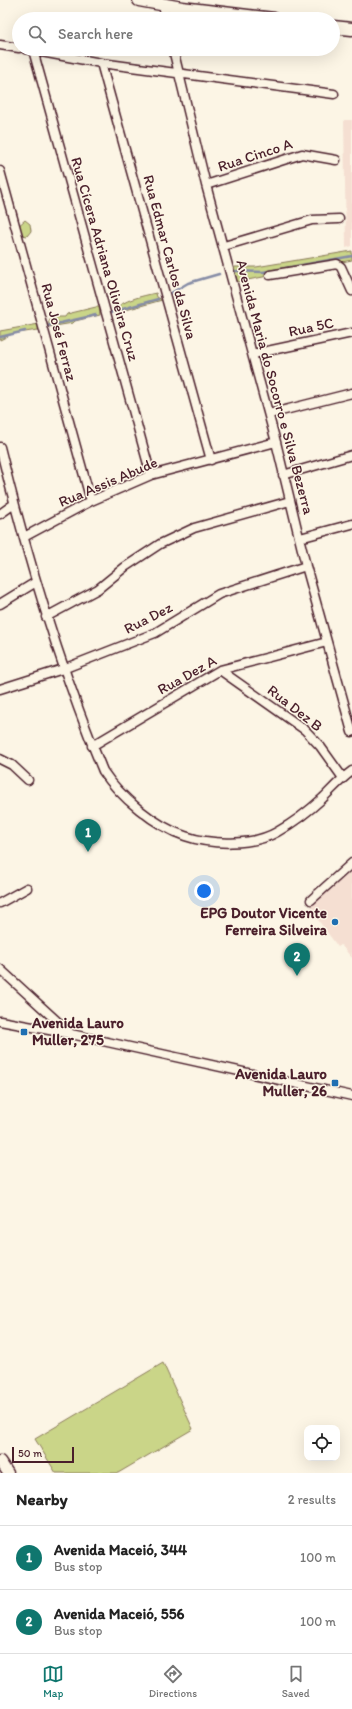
<!DOCTYPE html>
<html lang="en">
<head>
<meta charset="utf-8">
<style>
  body { margin:0; font-family:Itim,sans-serif; background:#f2f2f2; color:#222 }
  .controls { position:absolute; right:12px; bottom:12px; display:grid; overflow:hidden; border-radius:8px; box-shadow:0 4px 16px #0002 }
  .controls button { width:36px; height:36px; display:grid; place-items:center; padding:0; border:0; border-bottom:1px solid #e0e0e0; background:#fff; color:#222; font:20px sans-serif }
  .scale { position:absolute; left:12px; bottom:10px; width:62px; box-sizing:border-box; padding-left:4px; border:2px solid #4a1f2b; border-top:0; font-size:11px; line-height:14px; white-space:nowrap; color:#4a1f2b; -webkit-text-stroke:3px #fcf5e5; paint-order:stroke }
  .you { position:absolute; left:204px; top:891px; width:14px; height:14px; margin:-10px; border:3px solid #fff; border-radius:50%; background:#1a73e8; box-shadow:0 0 0 6px #1a73e833 }
  .badge { display:grid; place-items:center; width:26px; height:26px; border-radius:50%; background:#0f766e; color:#fff; font-size:13px; font-weight:700 }
  .pin { position:absolute; translate:-50% -33px; filter:drop-shadow(0 1px 2px #0008) }
  .pin::after { content:''; position:absolute; top:21px; width:14px; height:12px; background:inherit; clip-path:polygon(0 0,100% 0,50% 100%) }
  .list { margin:0; padding:0; list-style:none }
  h2 { display:flex; justify-content:space-between; align-items:center; height:52px; margin:0; padding:0 16px; font-size:17px }
  h2 small { font-size:13px; font-weight:400; color:#767676 }
  .list li { display:grid; grid-template-columns:26px 1fr auto; gap:12px; align-items:center; box-sizing:border-box; height:64px; padding:0 16px; border-top:1px solid #e0e0e0 }
  .list b { display:block; font-size:15px; white-space:nowrap }
  .list p { margin:0; font-size:13px; white-space:nowrap; color:#767676 }
  .list em { font-size:13px; font-style:normal; color:#767676 }
  .icon { flex:none; width:22px; height:22px; fill:none; stroke:currentColor; stroke-width:2; stroke-linecap:round; stroke-linejoin:round }
  .map { position:relative; flex:none; width:352px; height:1473px; overflow:hidden }
  .search { position:absolute; background:#fff; box-shadow:0 4px 16px #0002; left:12px; right:12px; top:12px; height:44px; display:flex; align-items:center; gap:10px; box-sizing:border-box; padding:0 14px; border-radius:22px; color:#767676; font-size:15px }
  .sheet { height:180px; background:#fff }
  nav { display:flex; justify-content:space-around; align-items:center; box-sizing:border-box; height:56px; border-top:1px solid #e0e0e0; background:#fff; font-size:11px; color:#767676 }
  nav a { display:grid; justify-items:center; gap:2px }
  nav .on { color:#0f766e }
  .map>svg:first-child { display:block }
  .built { fill:#f5dfd2 }
  .green { fill:#cad588; stroke:#8a7a5a }
  .lines { fill:none; stroke-linecap:round; stroke-linejoin:round }
  .stream { stroke:#868ca6; stroke-width:2.5 }
  .minor-casing { stroke:#4a1f2b; stroke-width:11 }
  .tertiary-casing { stroke:#4a1f2b; stroke-width:13 }
  .secondary-casing { stroke:#4a1f2b; stroke-width:15 }
  .minor { stroke:#fcf5e5; stroke-width:8 }
  .tertiary { stroke:#fcf5e5; stroke-width:10 }
  .secondary { stroke:#fcf5e5; stroke-width:12 }
  .poi-dot { fill:#1f6fb2; stroke:#fcf5e5; stroke-width:1.5 }
  .labels { text-anchor:middle; dominant-baseline:central; stroke-width:3; stroke-linejoin:round; paint-order:stroke }
  .street-label { font-size:15px; fill:#4a1f2b; stroke:#fcf5e5 }
  .poi-label { font-size:15px; font-weight:bold; fill:#4a1f2b; stroke:#fcf5e5; text-anchor:end }
</style>
</head>
<body>
<div class="map">
<svg width="352" height="1473" viewBox="0 0 352 1473">
  <rect width="100%" height="100%" fill="#fcf5e5"/>
  <filter id="ink" filterUnits="userSpaceOnUse"><feTurbulence type="fractalNoise" baseFrequency=".025" numOctaves="2"/><feDisplacementMap in="SourceGraphic" scale="8" xChannelSelector="R" yChannelSelector="G"/><feConvolveMatrix kernelMatrix="1 2 1 2 8 2 1 2 1" color-interpolation-filters="sRGB"/></filter>
  <g filter="url(#ink)">
    <!-- built -->
    <path class="built" d="M 344,120 L 352,120 L 352,246 L 346,248 Z
      M 352,870 L 352,958 L 341,945 L 338,947 L 310,909 L 311,906 Z"/>
    <!-- green -->
    <path class="green" d="M 25,220 L 30,224 L 31,231 L 27,236 L 18,234 L 17,227 Z
      M 352,251 L 352,260 L 237,282 L 234,267 L 256,267 Z
      M 156,293 L 157,297 L 162,300 L 115,313 L 114,310 C 123,300 142,296 156,293 Z
      M 96,307 L 99,307 L 100,315 L 75,321 L 73,323 L 49,327 L 49,321 L 51,317 L 65,317 L 67,314 Z
      M 39,324 L 40,329 L 38,330 L 12,334 L 0,340 L 0,331 Z
      M 163,1363 L 193,1429 L 118,1473 L 56,1473 L 35,1439 Z"/>
    <g class="lines">
      <!-- stream -->
      <path class="stream" d="M 236,271 L 263,272 L 352,256
        M 171,293 L 188,283 L 219,274
        M 112,312 L 158,299
        M 47,326 L 96,315
        M 0,337 L 25,331"/>
      <!-- minor casing -->
      <g class="minor-casing">
        <path id="minor" d="M 163,4 L 166,19
          M 0,45 L 19,48
          M 25,49 L 101,63 L 334,94
          M 173,49 L 206,185 L 276,442 L 306,566 L 352,732
          M 33,50 L 151,475
          M 101,63 L 211,460
          M 0,171 L 91,501
          M 206,185 L 302,154 L 336,160
          M 224,246 L 312,220 L 339,219
          M 270,275 L 337,264 L 341,267 L 352,291
          M 253,354 L 352,333
          M 269,414 L 352,393
          M 0,447 C 27,557 59,666 103,771 C 120,797 155,826 185,836 C 211,845 253,846 277,832 C 293,823 310,810 323,798 C 333,788 341,779 352,771
          M 283,475 L 352,455
          M 0,514 L 14,504
          M 24,537 L 91,501 L 151,475 L 276,442
          M 300,538 L 352,524
          M 0,604 L 36,582
          M 46,617 L 98,589 L 125,567 L 160,544 L 194,528 L 290,501
          M 220,670 L 305,730 L 320,746 L 343,778
          M 0,689 L 63,669 L 155,633 L 219,594 L 306,566
          M 92,746 L 220,670 L 327,642
          M 0,759 L 12,765 L 28,780
          M 311,900 L 352,863
          M 0,903 L 27,888
          M 0,969 L 70,1033
          M 0,1021 L 71,1034 L 352,1096"/>
      </g>
      <!-- tertiary casing -->
      <g class="tertiary-casing">
        <path id="tertiary" d="M 0,1461 L 8,1473"/>
      </g>
      <!-- secondary casing -->
      <g class="secondary-casing">
        <path id="secondary" d="M 139,0 L 182,8 L 274,19
          M 333,27 L 352,29"/>
      </g>
      <!-- minor -->
      <use href="#minor" class="minor"/>
      <!-- tertiary -->
      <use href="#tertiary" class="tertiary"/>
      <!-- secondary -->
      <use href="#secondary" class="secondary"/>
    </g>
  </g>
  <!-- markers -->
  <g class="poi-dot">
    <circle cx="335" cy="922" r="4"/>
    <rect x="20" y="1028" width="8" height="8" rx="2"/>
    <rect x="331" y="1079" width="8" height="8" rx="2"/>
  </g>
  <g class="labels">
    <!-- street labels -->
    <g class="street-label">
      <text transform="translate(255 155) rotate(-18)">Rua Cinco A</text>
      <text transform="translate(170 257) rotate(75)">Rua Edmar Carlos da Silva</text>
      <text transform="translate(105 259) rotate(74)">Rua Cícera Adriana Oliveira Cruz</text>
      <text transform="translate(311 327) rotate(-12)">Rua 5C</text>
      <text transform="translate(59 332) rotate(75)">Rua José Ferraz</text>
      <text transform="translate(275 387) rotate(75)">Avenida Maria do Socorro e Silva Bezerra</text>
      <text transform="translate(108 482) rotate(-23)">Rua Assis Abude</text>
      <text transform="translate(148 618) rotate(-27)">Rua Dez</text>
      <text transform="translate(187 675) rotate(-29)">Rua Dez A</text>
      <text transform="translate(295 708) rotate(38)">Rua Dez B</text>
    </g>
    <!-- poi labels -->
    <g class="poi-label">
      <text x="327" y="913">EPG Doutor Vicente<tspan x="327" dy="17">Ferreira Silveira</tspan></text>
      <text x="32" y="1023" text-anchor="start">Avenida Lauro<tspan x="32" dy="17">Muller, 275</tspan></text>
      <text x="327" y="1074">Avenida Lauro<tspan x="327" dy="17">Muller, 26</tspan></text>
    </g>
  </g>
</svg>
<div class="controls">
<button><svg class="icon" aria-label="locate" viewBox="0 0 24 24"><circle cx="12" cy="12" r="6"/><path d="M12 2v4M12 18v4M2 12h4M18 12h4"/></svg></button>
</div>
<div class="scale">50 m</div>
<div class="you"></div>
<div class="pin badge" style="left:88px;top:852px">1</div>
<div class="pin badge" style="left:297px;top:976px">2</div>
<div class="search"><svg class="icon" aria-label="search" viewBox="0 0 24 24"><circle cx="10" cy="10" r="6"/><path d="M15 15l6 6"/></svg>Search here</div>
</div>
<section class="sheet">
<h2>Nearby<small>2 results</small></h2>
<ul class="list">
<li><span class="badge">1</span><div><b>Avenida Maceió, 344</b><p>Bus stop</p></div><em>100 m</em></li>
<li><span class="badge">2</span><div><b>Avenida Maceió, 556</b><p>Bus stop</p></div><em>100 m</em></li>
</ul>
</section>
<nav>
<a class="on"><svg class="icon" aria-label="map" viewBox="0 0 24 24"><path d="M3 6l6-2 6 2 6-2v14l-6 2-6-2-6 2zM9 4v14M15 6v14"/></svg>Map</a>
<a><svg class="icon" aria-label="directions" viewBox="0 0 24 24"><path d="M12 3l9 9-9 9-9-9zM9 14v-3h6M13 9l2 2-2 2"/></svg>Directions</a>
<a><svg class="icon" aria-label="saved" viewBox="0 0 24 24"><path d="M7 4h10v16l-5-4-5 4z"/></svg>Saved</a>
</nav>
</body>
</html>
